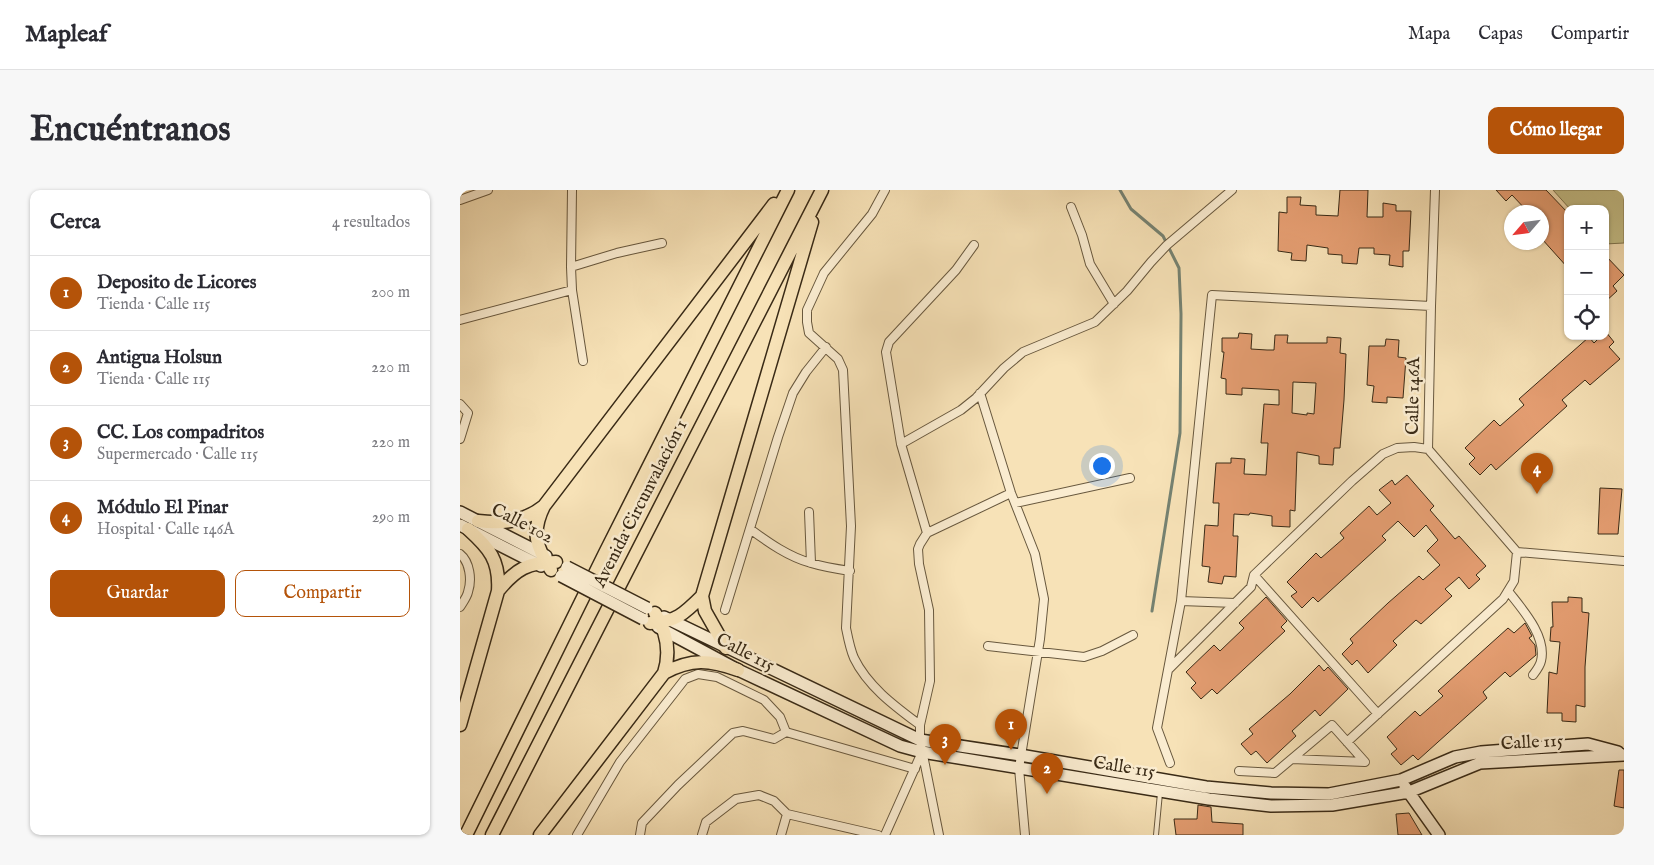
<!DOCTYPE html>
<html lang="es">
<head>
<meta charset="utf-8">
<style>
  body { margin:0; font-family:"IM FELL English",serif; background:#f7f7f7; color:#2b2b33 }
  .controls { position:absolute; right:15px; top:15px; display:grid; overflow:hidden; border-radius:10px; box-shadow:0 1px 4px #0004 }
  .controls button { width:45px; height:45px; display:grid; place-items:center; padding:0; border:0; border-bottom:1px solid #e1e1e2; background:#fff; color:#2b2b33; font:25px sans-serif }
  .compass { position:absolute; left:1044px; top:15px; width:45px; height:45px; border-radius:50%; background:#fff; box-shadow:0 1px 4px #0004; rotate:242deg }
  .you { position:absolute; left:641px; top:275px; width:18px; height:18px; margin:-12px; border:4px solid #fff; border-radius:50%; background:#1a73e8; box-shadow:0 0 0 8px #1a73e833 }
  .badge { display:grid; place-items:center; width:32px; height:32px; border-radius:50%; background:#b45309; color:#fff; font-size:16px; font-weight:700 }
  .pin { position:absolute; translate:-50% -41px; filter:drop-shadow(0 1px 2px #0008) }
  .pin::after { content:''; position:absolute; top:26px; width:18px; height:15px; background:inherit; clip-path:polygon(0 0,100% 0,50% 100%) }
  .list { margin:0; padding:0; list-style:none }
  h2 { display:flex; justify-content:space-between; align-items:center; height:65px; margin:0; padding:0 20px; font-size:21px }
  h2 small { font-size:16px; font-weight:400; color:#7c7c81 }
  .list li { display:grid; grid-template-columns:32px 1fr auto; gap:15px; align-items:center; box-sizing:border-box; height:75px; padding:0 20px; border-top:1px solid #e1e1e2 }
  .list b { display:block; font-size:19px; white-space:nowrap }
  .list p { margin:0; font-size:16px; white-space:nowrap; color:#7c7c81 }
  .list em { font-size:16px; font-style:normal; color:#7c7c81 }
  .actions { display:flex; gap:10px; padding:15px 20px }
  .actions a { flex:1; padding:11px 0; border:1px solid #b45309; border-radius:10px; text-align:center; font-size:18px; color:#b45309 }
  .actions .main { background:#b45309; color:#fff }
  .icon { flex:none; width:28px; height:28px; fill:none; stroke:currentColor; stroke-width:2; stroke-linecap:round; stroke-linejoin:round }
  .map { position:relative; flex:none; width:1164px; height:645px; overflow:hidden; border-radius:10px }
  header { display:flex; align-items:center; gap:30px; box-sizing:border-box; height:70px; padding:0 25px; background:#fff; border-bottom:1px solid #e1e1e2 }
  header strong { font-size:24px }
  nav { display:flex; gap:28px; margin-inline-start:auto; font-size:18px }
  .intro { display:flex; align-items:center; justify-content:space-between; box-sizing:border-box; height:120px; padding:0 30px }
  h1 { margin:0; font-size:35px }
  .button { padding:12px 22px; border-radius:10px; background:#b45309; color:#fff; font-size:18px; font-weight:700 }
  main { display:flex; gap:30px; padding:0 30px }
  aside { flex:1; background:#fff; border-radius:10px; box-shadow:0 1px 4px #0004 }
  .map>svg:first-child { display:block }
  .green { fill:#c5c089; stroke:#7f7550 }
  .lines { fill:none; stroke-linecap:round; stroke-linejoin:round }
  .stream { stroke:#758272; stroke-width:3 }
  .building { fill:#e59e72; stroke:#392a16; fill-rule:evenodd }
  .lane-casing { stroke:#68583e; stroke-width:6 }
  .street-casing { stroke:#68583e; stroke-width:10 }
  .secondary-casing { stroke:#392a16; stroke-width:14 }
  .primary-casing { stroke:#392a16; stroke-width:15 }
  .lane { stroke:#faecd0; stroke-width:4 }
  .street { stroke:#faecd0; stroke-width:8 }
  .secondary { stroke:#faecd0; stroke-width:11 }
  .primary { stroke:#f7e2b7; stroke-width:12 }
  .secondary-bridge-casing { stroke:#392a16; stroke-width:14; stroke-linecap:butt }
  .secondary-bridge { stroke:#faecd0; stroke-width:11 }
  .labels { text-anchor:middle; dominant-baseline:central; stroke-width:5; stroke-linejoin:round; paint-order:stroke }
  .street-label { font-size:18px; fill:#392a16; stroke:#faecd0 }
</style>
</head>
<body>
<header>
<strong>Mapleaf</strong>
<nav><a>Mapa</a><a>Capas</a><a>Compartir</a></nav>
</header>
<div class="intro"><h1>Encuéntranos</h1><a class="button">Cómo llegar</a></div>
<main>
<aside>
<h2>Cerca<small>4 resultados</small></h2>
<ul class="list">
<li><span class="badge">1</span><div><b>Deposito de Licores</b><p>Tienda · Calle 115</p></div><em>200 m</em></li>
<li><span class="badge">2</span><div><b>Antigua Holsun</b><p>Tienda · Calle 115</p></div><em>220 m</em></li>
<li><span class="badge">3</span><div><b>CC. Los compadritos</b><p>Supermercado · Calle 115</p></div><em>220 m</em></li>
<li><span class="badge">4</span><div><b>Módulo El Pinar</b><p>Hospital · Calle 146A</p></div><em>290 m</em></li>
</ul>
<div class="actions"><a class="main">Guardar</a><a>Compartir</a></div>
</aside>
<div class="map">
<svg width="1164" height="645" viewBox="0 0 1164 645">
  <rect width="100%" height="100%" fill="#f7e2b7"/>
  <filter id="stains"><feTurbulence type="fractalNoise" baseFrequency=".004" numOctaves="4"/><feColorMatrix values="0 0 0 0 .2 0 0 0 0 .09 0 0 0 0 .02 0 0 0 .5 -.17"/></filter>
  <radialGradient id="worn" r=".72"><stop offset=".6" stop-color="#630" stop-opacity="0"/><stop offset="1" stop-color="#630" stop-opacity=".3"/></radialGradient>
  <!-- green -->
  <path class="green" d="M 1093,0 L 1164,0 L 1164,53 L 1145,54 L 1145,19 L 1110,19 Z"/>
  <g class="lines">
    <!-- stream -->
    <path class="stream" d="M 660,0 L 671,19 L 703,46 L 719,78 L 721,124 L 720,243 L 692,421"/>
  </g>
  <!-- building -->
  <path class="building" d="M 880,0 L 908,0 L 907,27 L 923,27 L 923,13 L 936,15 L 936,21 L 951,21 L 949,61 L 943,61 L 943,77 L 929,75 L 930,65 L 914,64 L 914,58 L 899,58 L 897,74 L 882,73 L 882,65 L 868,64 L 868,58 L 847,55 L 846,71 L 831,70 L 832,63 L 818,61 L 819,22 L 827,23 L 827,7 L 841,7 L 840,15 L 856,16 L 856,25 L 878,26 Z
    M 1036,0 L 1086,0 L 1108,23 L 1108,78 L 1082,49 L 1082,22 L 1068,22 L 1052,5 L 1046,11 Z
    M 1145,65 L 1164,85 L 1153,96 L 1157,101 L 1145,112 Z
    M 1146,142 L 1154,152 L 1149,157 L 1160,169 L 1130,195 L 1125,190 L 1102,210 L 1107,216 L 1036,280 L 1031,274 L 1020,285 L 1009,274 L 1015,268 L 1005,258 L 1034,230 L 1040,236 L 1064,215 L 1059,209 L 1129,147 L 1134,153 L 1141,146 L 1145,146 Z
    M 779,143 L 792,144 L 791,159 L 807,160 L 814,160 L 815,145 L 828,145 L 827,153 L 867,153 L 867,147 L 881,148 L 880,163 L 886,164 L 884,210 L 880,258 L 874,258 L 873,275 L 859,274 L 859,266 L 837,262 L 835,321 L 830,320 L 830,337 L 812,336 L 812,326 L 790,323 L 789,325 L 774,324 L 773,346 L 778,346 L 776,387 L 764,386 L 762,394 L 748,392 L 750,377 L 742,376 L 745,335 L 758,336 L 759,313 L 753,313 L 756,273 L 771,273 L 771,268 L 785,269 L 784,284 L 806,285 L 808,253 L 801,253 L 804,214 L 819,215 L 819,200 L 782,198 L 782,205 L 766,204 L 766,189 L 761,188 L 764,162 L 762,162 L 762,148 L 778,148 ZM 833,192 L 856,193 L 854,224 L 847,223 L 847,225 L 832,223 Z
    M 926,149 L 939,150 L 938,167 L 946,168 L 943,208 L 927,207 L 927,213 L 912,212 L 914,196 L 907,195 L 909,156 L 925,156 Z
    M 947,285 L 974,316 L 970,320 L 995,349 L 999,346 L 1026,376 L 1016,385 L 1020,389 L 1009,399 L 999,387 L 985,399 L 992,406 L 961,434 L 956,430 L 933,451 L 937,455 L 908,483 L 897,470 L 892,475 L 882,464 L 893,453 L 890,449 L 928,413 L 959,386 L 963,390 L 980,375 L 967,361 L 978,350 L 966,335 L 954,347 L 938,331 L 922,346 L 926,350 L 858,412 L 853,407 L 842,418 L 831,406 L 837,402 L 827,392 L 856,363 L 861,368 L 884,348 L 880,343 L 909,316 L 917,325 L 931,313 L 919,300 L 932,290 L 935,295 Z
    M 1140,298 L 1162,299 L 1158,344 L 1138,344 Z
    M 806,407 L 827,431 L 821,437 L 825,441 L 757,504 L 752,499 L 741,509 L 731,498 L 736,493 L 726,482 L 754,455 L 760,461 L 784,438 L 779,433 Z
    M 1108,407 L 1122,408 L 1122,422 L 1129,423 L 1125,477 L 1125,517 L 1116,515 L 1116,532 L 1102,531 L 1102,523 L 1087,523 L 1089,482 L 1097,484 L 1100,452 L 1090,451 L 1091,437 L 1093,437 L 1092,412 L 1108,412 Z
    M 1065,433 L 1072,446 L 1069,448 L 1075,455 L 1076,465 L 1050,487 L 1045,482 L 1023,502 L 1027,508 L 958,570 L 953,565 L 941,575 L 931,564 L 937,559 L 927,547 L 955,521 L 960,526 L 983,506 L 978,501 L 1048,438 L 1054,443 Z
    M 859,475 L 864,481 L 868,477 L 888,499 L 860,526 L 855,520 L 832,541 L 836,546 L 807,573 L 796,561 L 791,565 L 781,554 L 793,544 L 789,539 L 830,504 Z
    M 1159,580 L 1164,580 L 1164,618 L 1154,616 Z
    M 738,615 L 751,617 L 752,632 L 783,634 L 783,645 L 716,645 L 714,629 L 737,629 Z
    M 949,623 L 962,645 L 938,645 L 936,624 Z"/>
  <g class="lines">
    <!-- lane casing -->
    <g class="lane-casing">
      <path id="lane" d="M 696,645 L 700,603"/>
    </g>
    <!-- street casing -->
    <g class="street-casing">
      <path id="street" d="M 425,0 L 412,24 L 364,83 L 347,120 L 347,132 L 349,143 L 378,169 L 383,180 L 391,336 L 386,438 C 388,448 390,459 394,468 C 408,497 436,517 460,535
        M 975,0 L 971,116 L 968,259 L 1057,362 L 1164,371
        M 0,10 L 28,0
        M 611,17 L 622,45 L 630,74 L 654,114
        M 111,77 L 157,63 L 202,53
        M 112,100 L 123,171
        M 0,130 L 112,100 L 111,77 L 112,0
        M 520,203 L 551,303 L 575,364 L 584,409 L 580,449 L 559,578 L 565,645
        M 0,214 L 8,223 L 0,249
        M 441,254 L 501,220 L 516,208 L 544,178 L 563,162 L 635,132 L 667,101 L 691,72 L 707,55 L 772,0
        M 555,313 L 670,288
        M 349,322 L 351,373
        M 290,339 C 309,353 329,367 351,373 C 364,377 377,379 390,381
        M 467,343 L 441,254 L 426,162 L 429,152 L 496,80 L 514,55
        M 0,364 C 10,372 12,390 8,402 C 7,407 3,412 0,417
        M 794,385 L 918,524
        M 1048,401 C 1062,419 1087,446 1081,471 C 1080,476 1076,481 1073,485
        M 721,411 L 775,413
        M 265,420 L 318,247 L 333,203 L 346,182 L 366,157
        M 528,456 L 624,467 L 642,461 L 673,445
        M 709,479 L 791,397 L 794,385 L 892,291 L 923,264 L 937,258 L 954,257 L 968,259
        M 887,552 L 1043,409 L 1054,391 L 1057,362
        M 710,573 L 697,538 L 721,411 L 752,105 L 971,116
        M 779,581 L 815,583 L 872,535 L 905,572 L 832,569
        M 117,645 L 160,572 L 225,489 L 238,484 L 257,487 L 304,510 L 320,527 L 326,542
        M 180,645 L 182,633 L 218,595 L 273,543 L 283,541 L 314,549 L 326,542 L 455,579
        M 242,645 L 246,632 L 276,609 L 299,605 L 314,611 L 327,624
        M 321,645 L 327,624 L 418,645
        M 425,645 L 462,562
        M 479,645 L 460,550 L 460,535 L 470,491 L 469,420 L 459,374 L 458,359 L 460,354 L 467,343 L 551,303"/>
    </g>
    <!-- secondary casing -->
    <g class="secondary-casing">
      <path id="secondary" d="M 0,322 L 86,366
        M 0,335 L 81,376
        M 204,427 L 460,550 L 560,565 L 746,597 L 811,603 L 869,604 L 941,590 L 995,567 L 1021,562 L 1128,554 L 1158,562
        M 198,437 L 278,480 L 440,556 L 462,562 L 749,609 L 811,616 L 872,615 L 949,602 L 1020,573 L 1164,565
        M 945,597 L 979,645"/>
    </g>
    <!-- primary casing -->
    <g class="primary-casing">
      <path id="primary" d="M 18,331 C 43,334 64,332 84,316
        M 91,380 C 76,357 71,342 84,316 L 314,14
        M 38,401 C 56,379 68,372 96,372
        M 190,433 C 215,433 225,423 242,406
        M 266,458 L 245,421 L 242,406 L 352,32
        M 204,483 C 232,468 249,470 278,480
        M 0,535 L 38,401 C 40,370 29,358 8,339
        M 6,645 L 145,363 L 328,0
        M 32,645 L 362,0
        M 80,645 L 204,483 C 211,461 207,442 195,423"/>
    </g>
    <!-- lane -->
    <use href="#lane" class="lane"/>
    <!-- street -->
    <use href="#street" class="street"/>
    <!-- secondary -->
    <use href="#secondary" class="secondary"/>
    <!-- primary -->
    <use href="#primary" class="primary"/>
    <!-- secondary-bridge casing -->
    <g class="secondary-bridge-casing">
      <path id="secondary-bridge" d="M 107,377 L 187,418
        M 101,386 L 183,429"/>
    </g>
    <!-- secondary-bridge -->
    <use href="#secondary-bridge" class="secondary-bridge"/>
  </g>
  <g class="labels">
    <!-- street labels -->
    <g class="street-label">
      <text transform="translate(954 206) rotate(-89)">Calle 146A</text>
      <text transform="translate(181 314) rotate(-63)">Avenida Circunvalación 1</text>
      <text transform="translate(62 334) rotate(27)">Calle 102</text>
      <text transform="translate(285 463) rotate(27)">Calle 115</text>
      <text transform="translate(1072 553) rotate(-3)">Calle 115</text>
      <text transform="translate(664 578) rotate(9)">Calle 115</text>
    </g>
  </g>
  <rect width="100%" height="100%" filter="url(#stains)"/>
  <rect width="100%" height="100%" fill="url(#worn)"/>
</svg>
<div class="controls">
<button>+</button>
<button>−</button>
<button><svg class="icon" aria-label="locate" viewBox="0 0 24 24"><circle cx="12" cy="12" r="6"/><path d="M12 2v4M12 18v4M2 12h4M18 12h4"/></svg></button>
</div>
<svg class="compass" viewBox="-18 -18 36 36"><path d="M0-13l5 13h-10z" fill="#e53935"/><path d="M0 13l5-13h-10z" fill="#7c7c81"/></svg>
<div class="you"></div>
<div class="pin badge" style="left:551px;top:560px">1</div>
<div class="pin badge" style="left:587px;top:604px">2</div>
<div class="pin badge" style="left:485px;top:575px">3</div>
<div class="pin badge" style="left:1077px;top:304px">4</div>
</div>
</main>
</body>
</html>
